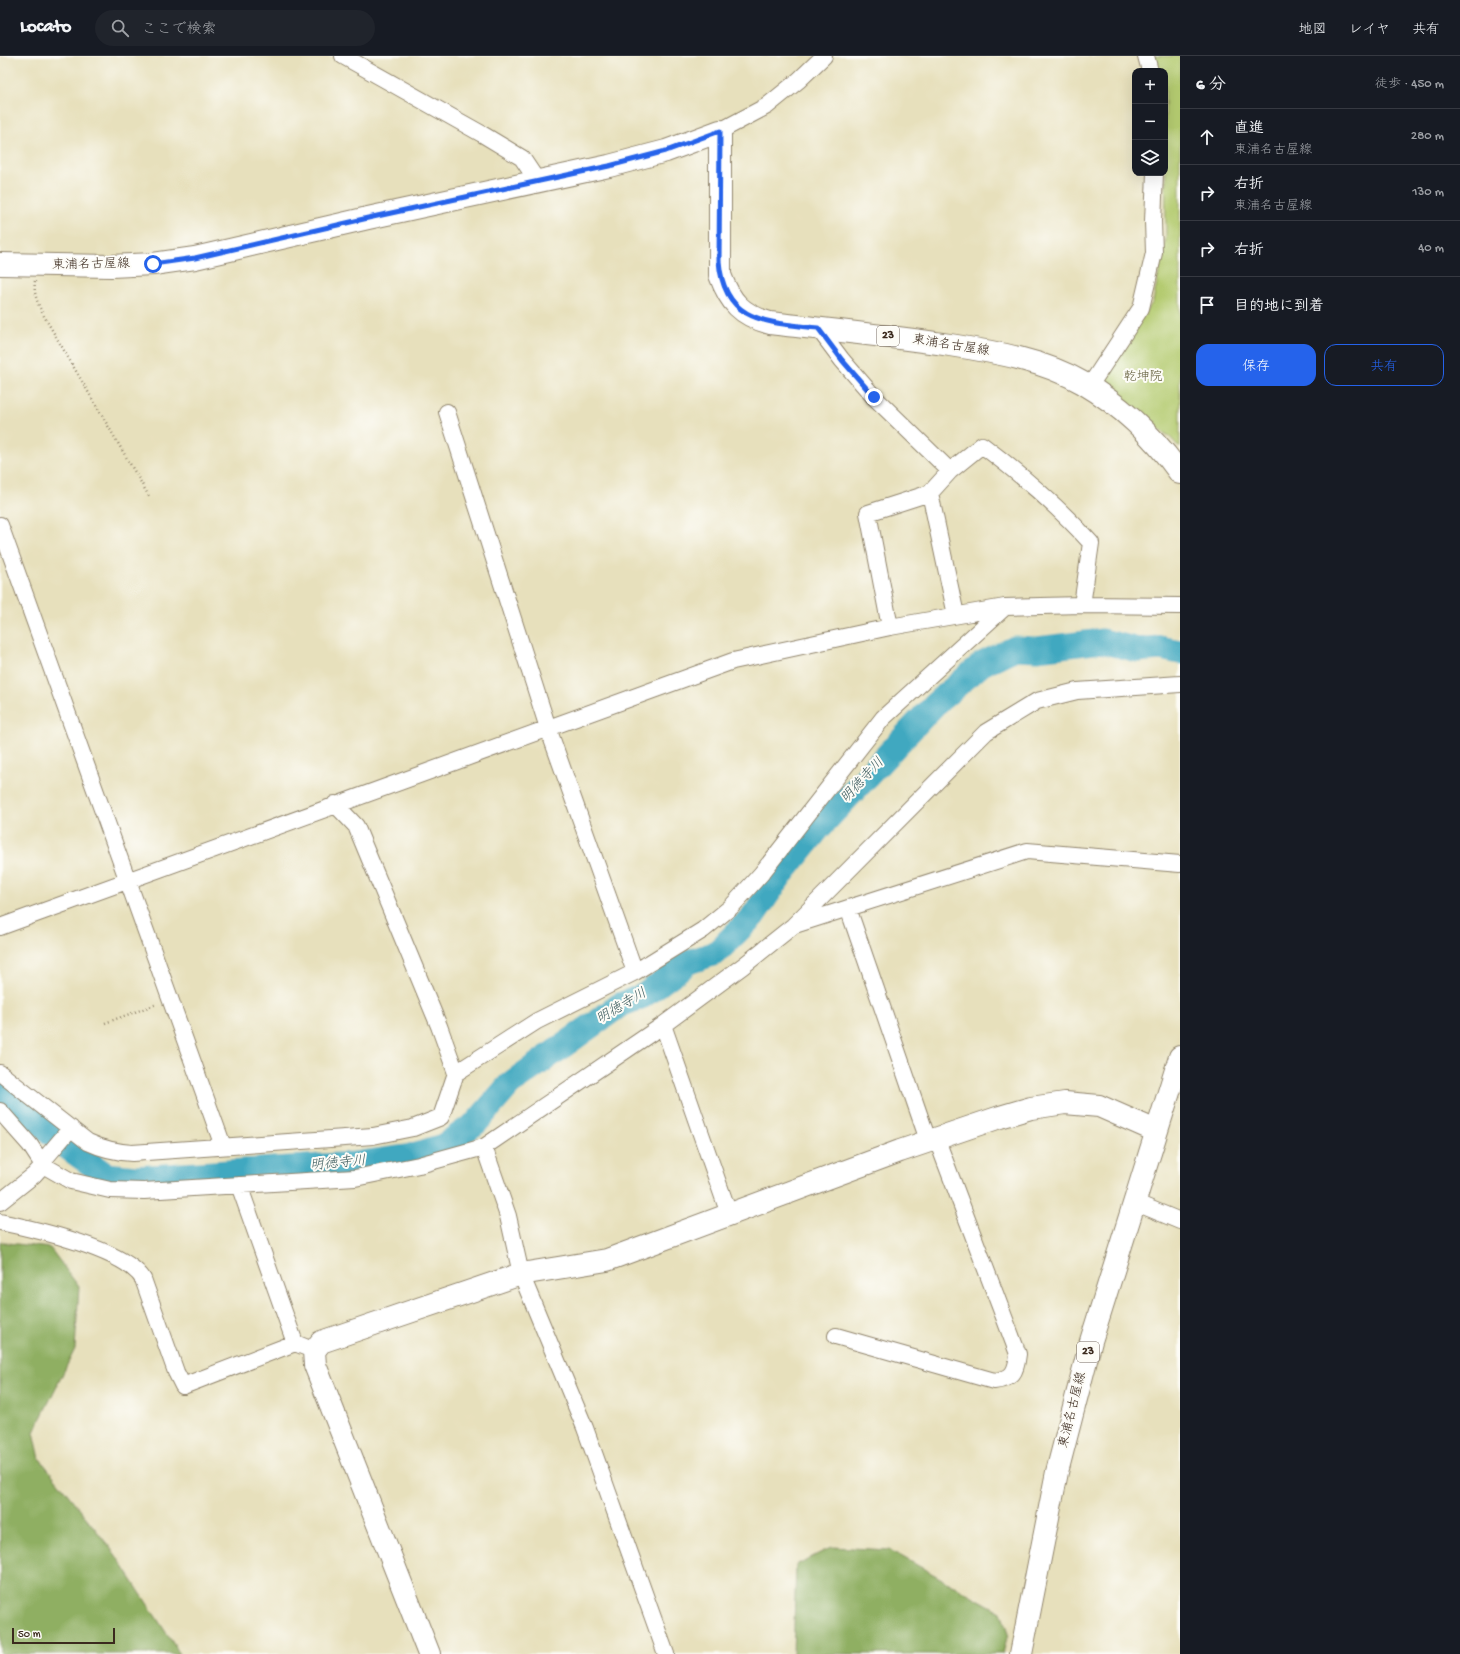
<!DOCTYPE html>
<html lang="ja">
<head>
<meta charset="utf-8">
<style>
  body { margin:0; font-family:"Gochi Hand","Klee One",sans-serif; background:#20242c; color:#f1f3f6 }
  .controls { position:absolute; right:12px; top:12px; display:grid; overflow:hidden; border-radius:8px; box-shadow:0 4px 16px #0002 }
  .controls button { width:36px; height:36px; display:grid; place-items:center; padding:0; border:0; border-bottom:1px solid #363941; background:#171b24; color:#f1f3f6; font:20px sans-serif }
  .scale { position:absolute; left:12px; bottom:10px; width:103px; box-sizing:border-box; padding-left:4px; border:2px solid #3b2a1e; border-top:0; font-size:11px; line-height:14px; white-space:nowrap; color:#3b2a1e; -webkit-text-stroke:3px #fdfcf7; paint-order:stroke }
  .stop { position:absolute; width:12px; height:12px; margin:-9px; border:3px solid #2563eb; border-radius:50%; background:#fff }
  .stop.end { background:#2563eb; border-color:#fff; box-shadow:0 1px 4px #0008 }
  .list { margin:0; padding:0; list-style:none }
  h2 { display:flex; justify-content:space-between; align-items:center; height:52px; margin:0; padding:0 16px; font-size:17px }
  h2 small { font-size:13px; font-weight:400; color:#9ea1a6 }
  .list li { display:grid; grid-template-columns:26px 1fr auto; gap:12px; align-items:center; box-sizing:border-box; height:56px; padding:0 16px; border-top:1px solid #363941 }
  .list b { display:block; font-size:15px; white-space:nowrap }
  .list p { margin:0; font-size:13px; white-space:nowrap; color:#9ea1a6 }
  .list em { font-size:13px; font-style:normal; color:#9ea1a6 }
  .actions { display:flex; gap:8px; padding:12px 16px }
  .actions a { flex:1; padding:9px 0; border:1px solid #2563eb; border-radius:12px; text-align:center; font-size:14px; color:#2563eb }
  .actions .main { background:#2563eb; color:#fff }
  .icon { flex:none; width:22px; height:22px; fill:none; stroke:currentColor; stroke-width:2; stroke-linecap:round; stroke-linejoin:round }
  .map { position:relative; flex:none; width:1180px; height:1598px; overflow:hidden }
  header { display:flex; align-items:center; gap:24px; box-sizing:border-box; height:56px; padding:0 20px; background:#171b24; border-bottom:1px solid #363941 }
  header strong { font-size:19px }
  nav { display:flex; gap:22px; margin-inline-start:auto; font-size:14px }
  .search { width:280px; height:36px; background:#20242c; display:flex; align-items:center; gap:10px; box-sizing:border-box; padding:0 14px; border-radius:22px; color:#9ea1a6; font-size:15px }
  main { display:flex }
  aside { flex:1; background:#171b24 }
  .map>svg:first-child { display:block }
  .green { fill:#b4cb70; stroke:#787a47 }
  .forest { fill:#8faf62; stroke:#656c40 }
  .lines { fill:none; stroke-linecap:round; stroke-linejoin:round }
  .river { stroke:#3fa8c0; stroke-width:25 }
  .street-casing { stroke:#91856d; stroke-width:18 }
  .secondary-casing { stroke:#91856d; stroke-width:24 }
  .primary-casing { stroke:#91856d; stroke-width:24 }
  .path { stroke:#91856d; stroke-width:2.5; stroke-dasharray:1 3; stroke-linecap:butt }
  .street { stroke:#fff; stroke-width:16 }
  .secondary { stroke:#fff; stroke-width:22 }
  .primary { stroke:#fff; stroke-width:22 }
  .route { stroke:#2563eb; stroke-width:5 }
  .labels { text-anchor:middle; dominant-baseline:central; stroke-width:4; stroke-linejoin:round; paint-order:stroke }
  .shield { fill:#fdfcf7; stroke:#75695f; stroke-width:1 }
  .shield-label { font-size:12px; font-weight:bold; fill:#3b2a1e }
  .street-label { font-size:13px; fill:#3b2a1e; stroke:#fdfcf7 }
  .park-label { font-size:13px; fill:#5f5a37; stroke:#fdfcf7 }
  .water-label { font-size:14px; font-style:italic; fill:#3d5c5f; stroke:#fdfcf7 }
</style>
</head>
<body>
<header>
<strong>Locato</strong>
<div class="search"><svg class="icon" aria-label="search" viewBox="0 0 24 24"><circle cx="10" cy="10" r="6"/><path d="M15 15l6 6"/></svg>ここで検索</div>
<nav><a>地図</a><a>レイヤ</a><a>共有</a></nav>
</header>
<main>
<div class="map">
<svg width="1180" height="1598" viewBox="0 0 1180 1598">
  <rect width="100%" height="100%" fill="#fdfcf7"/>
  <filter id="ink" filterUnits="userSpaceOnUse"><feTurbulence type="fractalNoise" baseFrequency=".025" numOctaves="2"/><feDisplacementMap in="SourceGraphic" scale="8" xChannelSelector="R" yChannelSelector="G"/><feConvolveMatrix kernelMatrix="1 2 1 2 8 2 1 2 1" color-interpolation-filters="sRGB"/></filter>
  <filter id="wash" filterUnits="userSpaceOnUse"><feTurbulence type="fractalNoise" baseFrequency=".012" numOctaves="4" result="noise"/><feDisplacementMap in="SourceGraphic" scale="16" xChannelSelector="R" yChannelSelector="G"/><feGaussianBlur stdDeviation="0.9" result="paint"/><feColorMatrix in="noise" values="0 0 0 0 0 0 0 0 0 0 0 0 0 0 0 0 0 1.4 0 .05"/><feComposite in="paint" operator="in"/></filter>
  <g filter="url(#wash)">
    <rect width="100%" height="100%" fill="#e7e0bc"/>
    <!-- green -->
    <path class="green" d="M 1154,0 L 1180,0 L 1180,392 L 1169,380 L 1089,331 L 1153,246 L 1166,182 L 1165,15 L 1157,15 Z"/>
    <!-- forest -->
    <path class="forest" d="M 0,1186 L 50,1192 L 79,1231 L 75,1293 L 34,1376 L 40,1403 L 115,1498 L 180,1598 L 0,1598 Z
      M 832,1491 L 890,1494 L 1001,1556 L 1008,1577 L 1003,1598 L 793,1598 L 796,1509 Z"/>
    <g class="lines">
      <!-- river -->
      <path class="river" d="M 0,1030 L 64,1089 L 106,1119 L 136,1122 L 354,1108 L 407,1101 L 443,1090 L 476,1067 L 510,1028 L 620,949 L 643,940 L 689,906 L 716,897 L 753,860 L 779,822 L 818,773 L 935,648 L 982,608 L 1015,592 L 1037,593 L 1102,585 L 1138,594 L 1160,592 L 1180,596"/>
    </g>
  </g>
  <g filter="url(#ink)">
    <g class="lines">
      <!-- street casing -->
      <g class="street-casing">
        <path id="street" d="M 343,0 L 482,78 L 522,102 L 538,126
          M 1146,0 L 1150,15
          M 720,75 L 767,50 L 799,24 L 824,0
          M 818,272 L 842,304 L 874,341 L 950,415 L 982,389 C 1023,420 1057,449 1091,487 L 1082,549
          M 1089,331 L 1141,252 L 1154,197 L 1153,165 L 1155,117
          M 447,356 L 548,672 L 635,916
          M 930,437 L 956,559
          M 0,469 L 223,1090
          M 890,571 L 868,457 L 930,437 L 950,415
          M 848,852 L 929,1087
          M 795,869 L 1027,795 L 1180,808
          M 0,871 L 733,605 L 890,571 L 1005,551 L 1082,549 L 1180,550
          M 663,969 L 729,1158
          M 0,1017 L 88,1086 C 103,1093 116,1096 132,1097 L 373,1080 L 413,1072 L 441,1061 L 456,1017 L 439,970 L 356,770 L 335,748
          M 456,1017 L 537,965 L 635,916 L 703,874 L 731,851 L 761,818 L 883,662 L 1005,551
          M 0,1055 L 30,1089 L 43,1109 L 71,1125 L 110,1134 L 144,1135 L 355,1122 L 419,1109 L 484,1091 L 663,969 L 743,910 L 793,870 L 986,676 L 1037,645 L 1077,635 L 1180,628
          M 484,1091 L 508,1160 L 521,1218 L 585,1372 L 666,1598
          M 42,1106 L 71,1072
          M 239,1129 L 295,1287 L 305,1291
          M 0,1146 L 34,1119 L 43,1109
          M 1134,1146 L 1180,1165
          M 0,1166 C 34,1173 125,1193 143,1223 L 176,1316 L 183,1330 L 295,1287
          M 836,1280 L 994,1325 C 1013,1323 1016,1316 1018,1298 L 937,1084"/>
      </g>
      <!-- secondary casing -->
      <g class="secondary-casing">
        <path id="secondary" d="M 429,1598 L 315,1309 L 314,1295 L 321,1286 L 521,1218 L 607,1204 L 900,1095 L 1000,1061 L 1031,1052 L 1065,1047 L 1099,1050 L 1156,1075"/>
      </g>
      <!-- primary casing -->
      <g class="primary-casing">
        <path id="primary" d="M 0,208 L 111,210 L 153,208 L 195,202 L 368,162 L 609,110 L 666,95 L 720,75 L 720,219 C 730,246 741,259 770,267 C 830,274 890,280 950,289 C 995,296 1043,304 1083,327 C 1122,350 1154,381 1180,417
          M 1021,1598 L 1057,1416 L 1091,1285 L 1180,1001"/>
      </g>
      <!-- path -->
      <path class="path" d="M 35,225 C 33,241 40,253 48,267 L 150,442
        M 105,967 L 157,948"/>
      <!-- street -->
      <use href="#street" class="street"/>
      <!-- secondary -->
      <use href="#secondary" class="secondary"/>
      <!-- primary -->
      <use href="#primary" class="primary"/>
    </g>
  </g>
  <g class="lines" filter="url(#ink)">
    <!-- route -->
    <path class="route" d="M 153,208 L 195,202 L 368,162 L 609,110 L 666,95 L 720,75 L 719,205 C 724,268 769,266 818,272 L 842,304 L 874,341"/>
  </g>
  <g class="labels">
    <!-- shield labels -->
    <g class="shield">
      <rect x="877" y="270" width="22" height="20" rx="3"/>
      <rect x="1077" y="1286" width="22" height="20" rx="3"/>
    </g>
    <g class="shield-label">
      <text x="888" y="280">23</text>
      <text x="1088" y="1296">23</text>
    </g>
    <!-- street labels -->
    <g class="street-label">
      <text transform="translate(91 209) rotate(-1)">東浦名古屋線</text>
      <text transform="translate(951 290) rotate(9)">東浦名古屋線</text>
      <text transform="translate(1073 1354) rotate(-76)">東浦名古屋線</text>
    </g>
    <!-- park labels -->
    <g class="park-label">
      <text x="1143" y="321">乾坤院</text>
    </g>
    <!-- water labels -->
    <g class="water-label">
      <text transform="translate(863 725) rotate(-47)">明徳寺川</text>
      <text transform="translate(622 951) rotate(-31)">明徳寺川</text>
      <text transform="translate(338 1108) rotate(-5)">明徳寺川</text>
    </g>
  </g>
</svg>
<div class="controls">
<button>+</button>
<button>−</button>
<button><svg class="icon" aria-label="layers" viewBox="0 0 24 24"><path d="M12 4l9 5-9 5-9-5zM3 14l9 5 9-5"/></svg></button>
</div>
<div class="scale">50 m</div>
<div class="stop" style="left:153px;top:208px"></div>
<div class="stop end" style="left:874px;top:341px"></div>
</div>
<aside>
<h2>6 分<small>徒歩 · 450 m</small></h2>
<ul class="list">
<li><svg class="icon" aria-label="ahead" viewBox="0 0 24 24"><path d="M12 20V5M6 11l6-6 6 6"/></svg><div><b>直進</b><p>東浦名古屋線</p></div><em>280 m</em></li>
<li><svg class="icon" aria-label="right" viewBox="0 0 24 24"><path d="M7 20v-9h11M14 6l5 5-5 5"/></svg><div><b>右折</b><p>東浦名古屋線</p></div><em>130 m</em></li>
<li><svg class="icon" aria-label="right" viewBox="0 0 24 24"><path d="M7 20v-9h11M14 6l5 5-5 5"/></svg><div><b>右折</b></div><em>40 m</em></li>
<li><svg class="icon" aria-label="arrive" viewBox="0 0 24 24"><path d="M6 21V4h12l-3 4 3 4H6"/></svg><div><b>目的地に到着</b></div></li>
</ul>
<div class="actions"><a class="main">保存</a><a>共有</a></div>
</aside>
</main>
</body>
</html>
